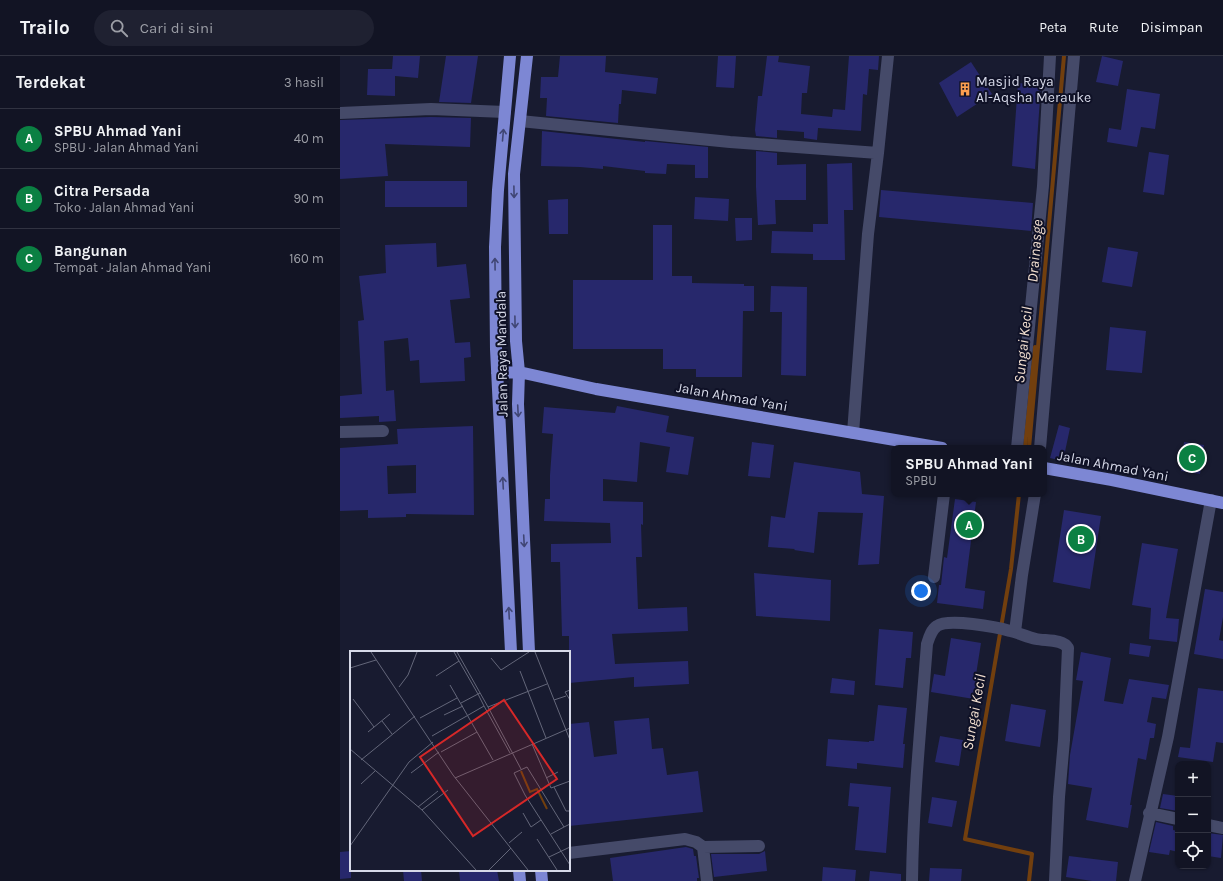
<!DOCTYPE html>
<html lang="id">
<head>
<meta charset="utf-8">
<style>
  body { margin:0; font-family:Karla,sans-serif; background:#1f2131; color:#f1f3f6 }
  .controls { position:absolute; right:12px; bottom:12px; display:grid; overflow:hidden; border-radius:8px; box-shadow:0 1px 3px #0004 }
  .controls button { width:36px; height:36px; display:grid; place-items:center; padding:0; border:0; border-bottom:1px solid #313341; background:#121424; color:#f1f3f6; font:20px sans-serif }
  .you { position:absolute; left:581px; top:535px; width:14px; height:14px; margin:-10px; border:3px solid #fff; border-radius:50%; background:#1a73e8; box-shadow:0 0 0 6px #1a73e833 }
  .badge { display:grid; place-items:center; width:26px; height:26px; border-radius:50%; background:#0b8043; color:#fff; font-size:13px; font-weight:700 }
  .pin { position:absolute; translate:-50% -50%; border:2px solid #fff; box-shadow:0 1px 4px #0006 }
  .popup { position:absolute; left:551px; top:389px; width:156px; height:52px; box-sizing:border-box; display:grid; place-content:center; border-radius:8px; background:#121424; filter:drop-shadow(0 1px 3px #0005); font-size:13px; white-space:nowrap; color:#9c9ea6 }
  .popup b { font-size:15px; color:#f1f3f6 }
  .popup::after { content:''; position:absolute; left:50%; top:100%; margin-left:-8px; border:8px solid transparent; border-top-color:#121424 }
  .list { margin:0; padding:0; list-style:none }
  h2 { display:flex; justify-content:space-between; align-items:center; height:52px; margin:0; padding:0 16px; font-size:17px }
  h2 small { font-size:13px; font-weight:400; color:#9c9ea6 }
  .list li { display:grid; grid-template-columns:26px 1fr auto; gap:12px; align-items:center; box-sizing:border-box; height:60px; padding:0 16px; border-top:1px solid #313341 }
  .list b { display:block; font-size:15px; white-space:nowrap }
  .list p { margin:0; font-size:13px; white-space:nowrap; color:#9c9ea6 }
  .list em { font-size:13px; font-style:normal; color:#9c9ea6 }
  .icon { flex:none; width:22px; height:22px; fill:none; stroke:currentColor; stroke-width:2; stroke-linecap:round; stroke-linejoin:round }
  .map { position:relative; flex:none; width:883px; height:825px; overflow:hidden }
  header { display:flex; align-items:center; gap:24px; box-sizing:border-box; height:56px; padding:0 20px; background:#121424; border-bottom:1px solid #313341 }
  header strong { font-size:19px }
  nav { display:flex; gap:22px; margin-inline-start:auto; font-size:14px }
  .search { width:280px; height:36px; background:#1f2131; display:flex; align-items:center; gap:10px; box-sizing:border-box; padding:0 14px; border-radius:22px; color:#9c9ea6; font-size:15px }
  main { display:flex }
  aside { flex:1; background:#121424 }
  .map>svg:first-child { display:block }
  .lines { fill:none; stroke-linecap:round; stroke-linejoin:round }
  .stream { stroke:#723f0e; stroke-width:4 }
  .building { fill:#27286c; fill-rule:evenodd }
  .minor { stroke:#454a69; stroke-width:12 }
  .highway { stroke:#7d87d4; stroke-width:12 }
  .oneway { stroke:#404674 }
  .labels { text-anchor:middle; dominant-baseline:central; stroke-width:4; stroke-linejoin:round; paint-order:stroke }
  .poi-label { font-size:14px; fill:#d6d9e8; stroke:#0f1126; text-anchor:start }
  .street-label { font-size:14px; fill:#d6d9e8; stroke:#0f1126 }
  .water-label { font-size:15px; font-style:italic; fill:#f2dfd0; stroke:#0f1126 }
  .inset-river { fill:none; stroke:#723f0e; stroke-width:2 }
  .inset-road { fill:none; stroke:#64677a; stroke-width:1 }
  .view { fill:#d62828; fill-opacity:0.15; stroke:#d62828; stroke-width:2 }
  .inset-edge { fill:none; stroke:#d6d9e8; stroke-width:2 }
</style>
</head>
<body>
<header>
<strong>Trailo</strong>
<div class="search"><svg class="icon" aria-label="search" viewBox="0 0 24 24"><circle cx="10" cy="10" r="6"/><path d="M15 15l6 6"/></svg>Cari di sini</div>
<nav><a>Peta</a><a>Rute</a><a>Disimpan</a></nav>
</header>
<main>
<aside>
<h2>Terdekat<small>3 hasil</small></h2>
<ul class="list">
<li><span class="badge">A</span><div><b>SPBU Ahmad Yani</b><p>SPBU · Jalan Ahmad Yani</p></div><em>40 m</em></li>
<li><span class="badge">B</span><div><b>Citra Persada</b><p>Toko · Jalan Ahmad Yani</p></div><em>90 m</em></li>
<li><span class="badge">C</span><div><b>Bangunan</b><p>Tempat · Jalan Ahmad Yani</p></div><em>160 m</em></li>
</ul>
</aside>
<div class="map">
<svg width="883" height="825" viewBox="0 0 883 825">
  <rect width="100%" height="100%" fill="#181b30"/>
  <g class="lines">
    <!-- stream -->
    <path class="stream" d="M 685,390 L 695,291
      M 689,392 L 724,0
      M 679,438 L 671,513 L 625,783 L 692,798 L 689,825"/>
  </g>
  <!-- building -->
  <path class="building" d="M 53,0 L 80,0 L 78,22 L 55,20 L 55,40 L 27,39 L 28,13 L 52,13 Z
    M 106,0 L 138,0 L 131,47 L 99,46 Z
    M 220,0 L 266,0 L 265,16 L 318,22 L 316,38 L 282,34 L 281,48 L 279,48 L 278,67 L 206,60 L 207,42 L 200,42 L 201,21 L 218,21 Z
    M 378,0 L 396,0 L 394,32 L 376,31 Z
    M 427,0 L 439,0 L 438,6 L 470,10 L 467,37 L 462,37 L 461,58 L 492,61 L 493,53 L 505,54 L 509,0 L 539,0 L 538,14 L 529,13 L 527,39 L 523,38 L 521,75 L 478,72 L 477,84 L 464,82 L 464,76 L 437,74 L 437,82 L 416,80 L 415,74 L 418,40 L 422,40 Z
    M 762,0 L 783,5 L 778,30 L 756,26 Z
    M 631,6 L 652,38 L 617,61 L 599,27 Z
    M 678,27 L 701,29 L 695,113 L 672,110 Z
    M 787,33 L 820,38 L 815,73 L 801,71 L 797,91 L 767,86 L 769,72 L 781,74 Z
    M 91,61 L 131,62 L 130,91 L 45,88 L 48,120 L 0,123 L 0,64 Z
    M 202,75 L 305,86 L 305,85 L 368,91 L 368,122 L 355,122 L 355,109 L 327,108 L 326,118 L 305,117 L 305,115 L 263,110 L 263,113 L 240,111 L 201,110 Z
    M 416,95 L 437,97 L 437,109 L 466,108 L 466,144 L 435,144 L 436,168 L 418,169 L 416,131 Z
    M 809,96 L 829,99 L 824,139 L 803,136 Z
    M 512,107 L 513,154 L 504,154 L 505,204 L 473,204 L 473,198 L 431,197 L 432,175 L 473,176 L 473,168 L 488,168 L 487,108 Z
    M 45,125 L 127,125 L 127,151 L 45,151 Z
    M 541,134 L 693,147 L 691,175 L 539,161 Z
    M 355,141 L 389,143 L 388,165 L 354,163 Z
    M 228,143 L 228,178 L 209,178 L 208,144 Z
    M 395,162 L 412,162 L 412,184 L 396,185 Z
    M 313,169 L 332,169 L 332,220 L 352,220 L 352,227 L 404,228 L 404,230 L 414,230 L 414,255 L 403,255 L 402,321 L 356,321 L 356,313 L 323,313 L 323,293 L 233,293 L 233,224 L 313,224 Z
    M 96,187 L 97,211 L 126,208 L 130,242 L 110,244 L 115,287 L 130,286 L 131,301 L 124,302 L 125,325 L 80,327 L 79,304 L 70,305 L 68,282 L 44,285 L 46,335 L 54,334 L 56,365 L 39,366 L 39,360 L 0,362 L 0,340 L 22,338 L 18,265 L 24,264 L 19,220 L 46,217 L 45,189 Z
    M 768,191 L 798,196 L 792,231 L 762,226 Z
    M 431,230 L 467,231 L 466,320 L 441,319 L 442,256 L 430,256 Z
    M 770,271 L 806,275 L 802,317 L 766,314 Z
    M 277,350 L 329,360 L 326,376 L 354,381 L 348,419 L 326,416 L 330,391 L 300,386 L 297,426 L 263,423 L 263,445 L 303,446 L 303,469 L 301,468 L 302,501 L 296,501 L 298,553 L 347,551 L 348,575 L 272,578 L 275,608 L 348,605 L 349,628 L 294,631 L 294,621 L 229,627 L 229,580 L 222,580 L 220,506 L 211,506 L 211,488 L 271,487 L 270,467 L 204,465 L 205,443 L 210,443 L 210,419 L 213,378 L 202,377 L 204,351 L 275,357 Z
    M 719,369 L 730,372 L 723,405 L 710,402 Z
    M 133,370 L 134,459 L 66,458 L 66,461 L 28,462 L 28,454 L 0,455 L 0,392 L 58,388 L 57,373 ZM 76,409 L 76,437 L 48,438 L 47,410 Z
    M 412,386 L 434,389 L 430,422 L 408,420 Z
    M 844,386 L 864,389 L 860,418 L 841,415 Z
    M 454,406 L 520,416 L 522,438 L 544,440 L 539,508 L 518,509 L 523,457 L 478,456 L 474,497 L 454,494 L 455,493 L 428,491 L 431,460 L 445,462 Z
    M 615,443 L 636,446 L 625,532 L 645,535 L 643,553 L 597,547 L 599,529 L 601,529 L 604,501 L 607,502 Z
    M 724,454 L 761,460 L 750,533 L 713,526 Z
    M 802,487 L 838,493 L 826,562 L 839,563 L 837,586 L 809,583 L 811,552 L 792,549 Z
    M 414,517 L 491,524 L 490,565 L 416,560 Z
    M 865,533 L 883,536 L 883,561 L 879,584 L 883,585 L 883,603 L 854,598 Z
    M 539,573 L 573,576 L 571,602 L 566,602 L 563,632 L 535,629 Z
    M 611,582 L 641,587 L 635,625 L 637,626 L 634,643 L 591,636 L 594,618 L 605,620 Z
    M 790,587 L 811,590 L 809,601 L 789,598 Z
    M 741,596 L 771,602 L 764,645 L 783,648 L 789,623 L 829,629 L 826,643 L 812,641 L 807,666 L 816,668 L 814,682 L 810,682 L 806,704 L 798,702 L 790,749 L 792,749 L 788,772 L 746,764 L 752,732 L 728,728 L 730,699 L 743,625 L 736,624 Z
    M 492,622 L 515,625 L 514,639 L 490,637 Z
    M 858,632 L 883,635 L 883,687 L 876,686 L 873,706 L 838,701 L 840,691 L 850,692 Z
    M 671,648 L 706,654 L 700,691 L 665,685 Z
    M 538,649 L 567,652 L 563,688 L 565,688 L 563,712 L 517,707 L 517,713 L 486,710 L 488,683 L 529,686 L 529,685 L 534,685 Z
    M 309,662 L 312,693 L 323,692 L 327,719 L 358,715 L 363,756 L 229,770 L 229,668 L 249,666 L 254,701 L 277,698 L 274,665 Z
    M 600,680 L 623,684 L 619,710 L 595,706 Z
    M 510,727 L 551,731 L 546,797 L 515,794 L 519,751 L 508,750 Z
    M 823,738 L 838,740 L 838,755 L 820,752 Z
    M 592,741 L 617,745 L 612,771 L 588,767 Z
    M 816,766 L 833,770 L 833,774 L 838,775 L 838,796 L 830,794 L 829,799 L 809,796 Z
    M 868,777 L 883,779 L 881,802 L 868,800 Z
    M 346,791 L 353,793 L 354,800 L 356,800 L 359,822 L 357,822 L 357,825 L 273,825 L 270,802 Z
    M 11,795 L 11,822 L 0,823 L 0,796 Z
    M 425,795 L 427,815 L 374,821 L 371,798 L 419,798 Z
    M 729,800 L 778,806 L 776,825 L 752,825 L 726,821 Z
    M 483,811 L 516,814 L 515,825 L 482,825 Z
    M 590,812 L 622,813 L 621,825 L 589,825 Z
    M 63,814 L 81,814 L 82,825 L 64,825 Z
    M 119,814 L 157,814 L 159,825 L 120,825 Z
    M 530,815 L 561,818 L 561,825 L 529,825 Z"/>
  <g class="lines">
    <!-- minor -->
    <path class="minor" d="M 0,57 L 91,53 L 165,56
      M 180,65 L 390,86 L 538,97
      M 0,376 L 43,375
      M 513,377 L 528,178 L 538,97 L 548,0
      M 677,392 L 703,130 L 710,0
      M 700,392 L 734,0
      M 594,521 L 604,438
      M 675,576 L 682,519 L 695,438
      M 809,757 L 838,763
      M 868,769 L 883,772
      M 363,791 L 367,825
      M 229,797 L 345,783 L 356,786 L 363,791 L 419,790
      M 572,825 C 573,746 581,667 587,588 C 589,582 591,574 597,570 C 608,562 657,571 670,575 C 679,577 687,581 696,583 C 706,585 723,583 728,592 L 724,684 L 719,741 L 715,825
      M 795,825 L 828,681 L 871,444"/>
    <!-- highway -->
    <path class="highway" d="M 170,0 L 158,134 L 155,191 L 156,293 L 171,596
      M 187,0 L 174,118 L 176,285 L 179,316 L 178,348 L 189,596
      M 157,317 L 179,316 L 256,333 L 602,392
      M 704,412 L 772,424 L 883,447
      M 179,814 L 180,825
      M 201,814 L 202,825"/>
  </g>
  <!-- one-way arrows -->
  <defs><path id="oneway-shaft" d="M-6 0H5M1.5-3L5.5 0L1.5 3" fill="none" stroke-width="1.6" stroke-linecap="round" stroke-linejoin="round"/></defs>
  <g class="oneway">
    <use href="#oneway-shaft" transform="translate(163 79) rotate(-85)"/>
    <use href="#oneway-shaft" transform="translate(174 136) rotate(89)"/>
    <use href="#oneway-shaft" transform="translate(155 208) rotate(-91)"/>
    <use href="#oneway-shaft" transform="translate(175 266) rotate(89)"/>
    <use href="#oneway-shaft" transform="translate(178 355) rotate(87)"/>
    <use href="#oneway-shaft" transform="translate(163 427) rotate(-93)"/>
    <use href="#oneway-shaft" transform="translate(184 485) rotate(87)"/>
    <use href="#oneway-shaft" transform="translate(169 557) rotate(-93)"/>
  </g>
  <!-- icons -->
  <defs>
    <g id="building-bare" transform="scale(1.08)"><path d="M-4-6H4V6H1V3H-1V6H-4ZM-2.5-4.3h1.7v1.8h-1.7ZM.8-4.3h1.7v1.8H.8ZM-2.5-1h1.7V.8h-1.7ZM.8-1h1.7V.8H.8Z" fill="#fb9e50" stroke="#0f1126" stroke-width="2.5" paint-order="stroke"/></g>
  </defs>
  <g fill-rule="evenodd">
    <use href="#building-bare" x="625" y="33"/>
  </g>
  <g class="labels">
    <!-- poi labels -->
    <g class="poi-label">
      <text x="636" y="25">Masjid Raya<tspan x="636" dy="16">Al-Aqsha Merauke</tspan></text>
    </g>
    <!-- street labels -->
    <g class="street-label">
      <text transform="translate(162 298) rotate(-91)">Jalan Raya Mandala</text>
      <text transform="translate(392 341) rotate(10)">Jalan Ahmad Yani</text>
      <text transform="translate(773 410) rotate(11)">Jalan Ahmad Yani</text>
    </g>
    <!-- water labels -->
    <g class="water-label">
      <text transform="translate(695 195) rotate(-85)">Drainasge</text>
      <text transform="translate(683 289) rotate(-84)">Sungai Kecil</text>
      <text transform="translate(634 656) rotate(-80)">Sungai Kecil</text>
    </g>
  </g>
  <!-- overview -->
  <g transform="translate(10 595)">
    <rect width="220" height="220" fill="#181b30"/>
    <path class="inset-river" d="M 171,120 L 180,141 L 187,138 L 197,158"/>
    <path class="inset-road" d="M 21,1 L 103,124 L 178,219M 107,1 L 138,56M 185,1 L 220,89M 141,7 L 151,19 L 179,1M 109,10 L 128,43 L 130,42M 0,17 L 26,9M 170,20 L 196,87M 86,25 L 109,10 L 104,1M 100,34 L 143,109M 49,36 L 58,24 L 67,1M 220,39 L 215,41 L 220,49M 3,48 L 24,76M 204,49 L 216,45M 111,52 L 128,43 L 134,55M 94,64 L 113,55M 70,67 L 107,47M 32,70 L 42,83M 18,81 L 40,63M 82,85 L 134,55 L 160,102M 182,93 L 201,137 L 220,130M 0,98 L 72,159 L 126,219M 91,101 L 127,81M 11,109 L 65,65M 171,118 L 138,56 L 197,33M 61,122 L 89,101M 105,127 L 220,77M 196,127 L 208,121M 11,133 L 25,120M 204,136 L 216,160 L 220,160M 68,156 L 88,140M 72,159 L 98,139M 173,162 L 181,176 L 191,169M 220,173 L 214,176 L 177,116 L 164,122 L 175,144 L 220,214M 201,183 L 214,176M 187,188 L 207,219M 159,192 L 172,181M 0,195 L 59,111 L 83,91M 199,206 L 220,196M 139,219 L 161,197"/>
    <path class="view" d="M 154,49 L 207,128 L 123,185 L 70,106 Z"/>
    <rect width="220" height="220" class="inset-edge"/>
  </g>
</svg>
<div class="controls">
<button>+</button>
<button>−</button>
<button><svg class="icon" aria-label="locate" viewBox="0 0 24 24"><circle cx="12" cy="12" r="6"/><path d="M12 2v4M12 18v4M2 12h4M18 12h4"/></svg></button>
</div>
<div class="you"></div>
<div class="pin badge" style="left:629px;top:469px">A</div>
<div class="popup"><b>SPBU Ahmad Yani</b>SPBU</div>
<div class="pin badge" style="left:741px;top:483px">B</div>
<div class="pin badge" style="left:852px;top:402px">C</div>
</div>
</main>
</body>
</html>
